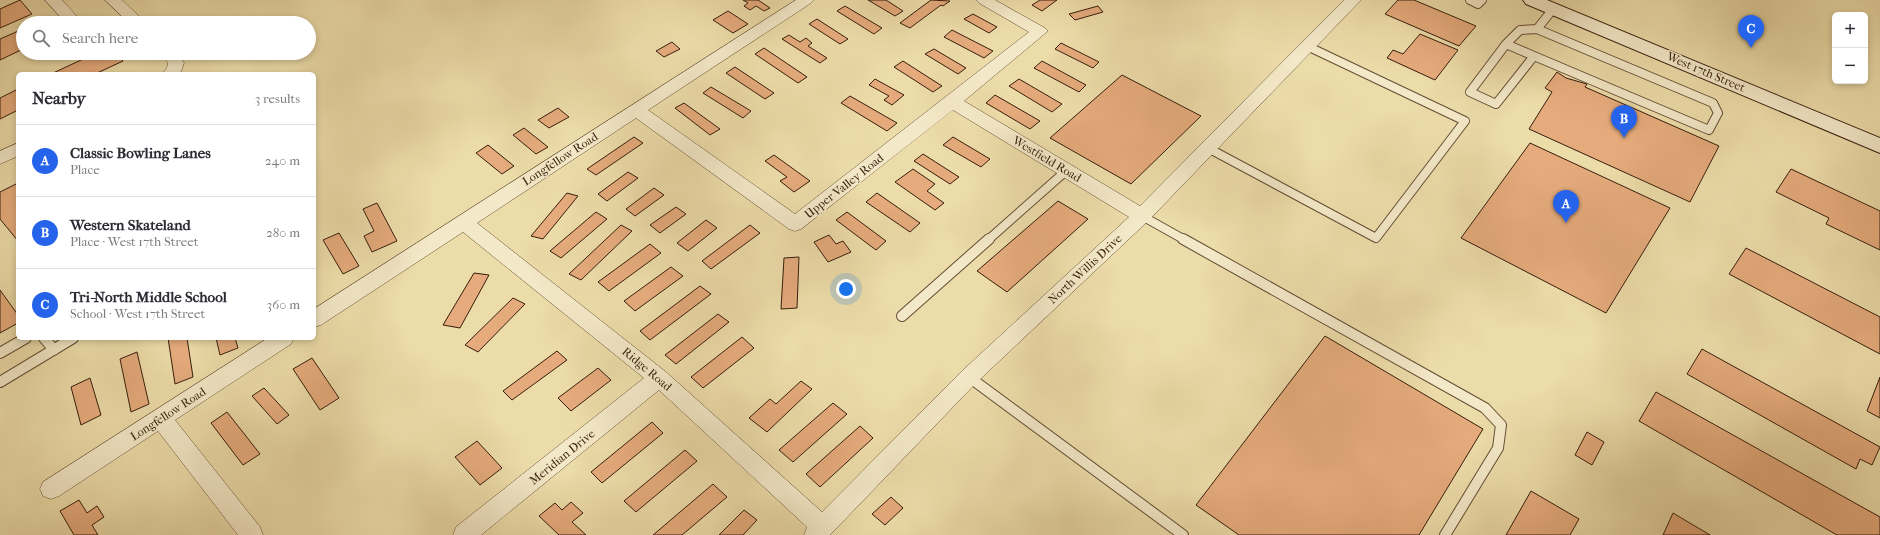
<!DOCTYPE html>
<html lang="en">
<head>
<meta charset="utf-8">
<style>
  body { margin:0; font-family:"IM FELL French Canon",serif; background:#f7f7f7; color:#2b2b33 }
  .controls { position:absolute; right:12px; top:12px; display:grid; overflow:hidden; border-radius:6px; box-shadow:0 2px 6px #0003 }
  .controls button { width:36px; height:36px; display:grid; place-items:center; padding:0; border:0; border-bottom:1px solid #e1e1e2; background:#fff; color:#2b2b33; font:20px sans-serif }
  .you { position:absolute; left:846px; top:289px; width:14px; height:14px; margin:-10px; border:3px solid #fff; border-radius:50%; background:#1a73e8; box-shadow:0 0 0 6px #1a73e833 }
  .badge { display:grid; place-items:center; width:26px; height:26px; border-radius:50%; background:#2563eb; color:#fff; font-size:13px; font-weight:700 }
  .pin { position:absolute; translate:-50% -33px; filter:drop-shadow(0 1px 2px #0008) }
  .pin::after { content:''; position:absolute; top:21px; width:14px; height:12px; background:inherit; clip-path:polygon(0 0,100% 0,50% 100%) }
  .list { margin:0; padding:0; list-style:none }
  h2 { display:flex; justify-content:space-between; align-items:center; height:52px; margin:0; padding:0 16px; font-size:17px }
  h2 small { font-size:13px; font-weight:400; color:#7c7c81 }
  .list li { display:grid; grid-template-columns:26px 1fr auto; gap:12px; align-items:center; box-sizing:border-box; height:72px; padding:0 16px; border-top:1px solid #e1e1e2 }
  .list b { display:block; font-size:15px; white-space:nowrap }
  .list p { margin:0; font-size:13px; white-space:nowrap; color:#7c7c81 }
  .list em { font-size:13px; font-style:normal; color:#7c7c81 }
  .icon { flex:none; width:22px; height:22px; fill:none; stroke:currentColor; stroke-width:2; stroke-linecap:round; stroke-linejoin:round }
  .map { position:relative; flex:none; width:1880px; height:535px; overflow:hidden }
  .search { position:absolute; background:#fff; box-shadow:0 2px 6px #0003; left:16px; top:16px; width:300px; height:44px; display:flex; align-items:center; gap:10px; box-sizing:border-box; padding:0 14px; border-radius:22px; color:#7c7c81; font-size:15px }
  .panel { position:absolute; background:#fff; box-shadow:0 2px 6px #0003; left:16px; top:72px; width:300px; height:268px; border-radius:6px }
  .map>svg:first-child { display:block }
  .building { fill:#e5ab7c; stroke:#371d0c }
  .lines { fill:none; stroke-linecap:round; stroke-linejoin:round }
  .service-far1-casing { stroke:#644d33; stroke-width:10 }
  .service-casing { stroke:#644d33; stroke-width:12 }
  .minor-casing { stroke:#644d33; stroke-width:1 }
  .secondary-casing { stroke:#371d0c; stroke-width:2 }
  .service-far1 { stroke:#f3e8c7; stroke-width:8 }
  .service { stroke:#f3e8c7; stroke-width:10 }
  .minor { fill:#f3e8c7; fill-rule:evenodd }
  .secondary { fill:#f3e8c7; fill-rule:evenodd }
  .labels { text-anchor:middle; dominant-baseline:central; stroke-width:3; stroke-linejoin:round; paint-order:stroke }
  .street-label { font-size:12px; fill:#371d0c; stroke:#f3e8c7 }
</style>
</head>
<body>
<div class="map">
<svg width="1880" height="535" viewBox="0 0 1880 535">
  <rect width="100%" height="100%" fill="#ecdca9"/>
  <filter id="stains"><feTurbulence type="fractalNoise" baseFrequency=".005" numOctaves="4"/><feColorMatrix values="0 0 0 0 .2 0 0 0 0 .09 0 0 0 0 .02 0 0 0 .5 -.17"/></filter>
  <radialGradient id="worn" r=".72"><stop offset=".6" stop-color="#630" stop-opacity="0"/><stop offset="1" stop-color="#630" stop-opacity=".3"/></radialGradient>
  <!-- building -->
  <path class="building" d="M 20,0 L 32,14 L 0,28 L 0,9 Z
    M 743,0 L 758,0 L 770,8 L 764,11 L 756,6 L 750,10 L 744,6 L 748,3 Z
    M 868,0 L 886,0 L 903,11 L 895,16 Z
    M 931,0 L 950,1 L 943,6 L 941,5 L 910,28 L 900,23 Z
    M 1040,0 L 1057,0 L 1042,11 L 1032,5 Z
    M 1398,0 L 1414,0 L 1476,26 L 1459,46 L 1385,14 Z
    M 845,6 L 882,28 L 874,34 L 837,11 Z
    M 1098,6 L 1103,12 L 1075,20 L 1069,14 Z
    M 728,11 L 748,24 L 733,33 L 713,20 Z
    M 973,14 L 997,27 L 989,33 L 964,19 Z
    M 817,19 L 848,39 L 840,44 L 809,24 Z
    M 23,29 L 23,49 L 0,60 L 0,39 Z
    M 952,30 L 993,51 L 984,58 L 944,37 Z
    M 1420,34 L 1458,50 L 1435,80 L 1387,58 L 1393,50 L 1403,54 Z
    M 789,35 L 800,42 L 806,38 L 812,43 L 808,46 L 827,58 L 820,63 L 782,39 Z
    M 672,42 L 680,49 L 664,57 L 656,51 Z
    M 1061,43 L 1099,62 L 1093,68 L 1055,49 Z
    M 764,48 L 807,77 L 798,83 L 755,54 Z
    M 934,49 L 966,68 L 958,74 L 925,54 Z
    M 96,53 L 116,53 L 123,61 L 95,74 L 51,74 Z
    M 903,61 L 942,86 L 933,92 L 894,67 Z
    M 1042,61 L 1086,85 L 1079,92 L 1034,68 Z
    M 735,67 L 774,93 L 765,99 L 726,73 Z
    M 1557,72 L 1566,78 L 1587,84 L 1585,87 L 1719,146 L 1690,202 L 1529,129 L 1552,92 L 1545,88 Z
    M 1122,75 L 1201,116 L 1131,184 L 1050,138 Z
    M 875,79 L 904,95 L 892,105 L 884,100 L 889,96 L 869,85 Z
    M 1019,79 L 1062,104 L 1052,112 L 1009,86 Z
    M 711,87 L 751,111 L 743,118 L 703,93 Z
    M 18,89 L 18,110 L 0,119 L 0,98 Z
    M 995,95 L 1040,121 L 1030,129 L 986,103 Z
    M 850,96 L 897,123 L 887,131 L 841,103 Z
    M 684,103 L 720,129 L 710,135 L 675,108 Z
    M 558,108 L 569,117 L 549,128 L 538,120 Z
    M 524,128 L 548,147 L 536,154 L 513,135 Z
    M 634,137 L 643,143 L 596,175 L 587,169 Z
    M 953,137 L 990,159 L 981,167 L 943,145 Z
    M 1530,143 L 1670,208 L 1606,313 L 1461,238 Z
    M 488,145 L 514,166 L 502,174 L 476,153 Z
    M 923,154 L 959,177 L 950,184 L 914,161 Z
    M 774,155 L 810,181 L 794,192 L 780,181 L 787,177 L 765,161 Z
    M 913,169 L 935,184 L 927,191 L 944,203 L 935,210 L 895,182 Z
    M 1791,169 L 1880,211 L 1880,250 L 1826,224 L 1829,218 L 1776,192 Z
    M 628,172 L 638,178 L 607,201 L 598,194 Z
    M 18,183 L 18,241 L 0,219 L 0,192 Z
    M 654,188 L 664,195 L 635,216 L 626,209 Z
    M 567,193 L 578,196 L 543,239 L 531,236 Z
    M 877,193 L 920,223 L 910,232 L 866,202 Z
    M 1058,201 L 1088,219 L 1007,292 L 977,271 Z
    M 377,203 L 397,241 L 372,252 L 364,236 L 374,231 L 363,209 Z
    M 676,207 L 686,214 L 660,233 L 650,225 Z
    M 596,212 L 607,219 L 561,258 L 550,251 Z
    M 847,212 L 886,241 L 876,250 L 836,220 Z
    M 706,220 L 717,228 L 688,251 L 677,243 Z
    M 621,225 L 632,231 L 581,280 L 569,274 Z
    M 750,225 L 760,233 L 711,269 L 702,261 Z
    M 339,233 L 359,266 L 343,274 L 323,240 Z
    M 829,235 L 836,244 L 843,241 L 851,252 L 828,262 L 814,242 Z
    M 650,244 L 661,253 L 609,291 L 598,282 Z
    M 1746,248 L 1880,317 L 1880,354 L 1729,274 Z
    M 799,257 L 797,308 L 781,309 L 784,258 Z
    M 671,267 L 683,276 L 635,311 L 624,301 Z
    M 474,273 L 489,275 L 460,328 L 443,325 Z
    M 700,286 L 711,294 L 650,340 L 640,331 Z
    M 0,290 L 18,315 L 18,323 L 0,333 Z
    M 513,298 L 525,304 L 478,352 L 465,345 Z
    M 718,314 L 729,322 L 676,364 L 665,355 Z
    M 1325,336 L 1483,429 L 1419,535 L 1239,535 L 1196,505 Z
    M 742,337 L 754,348 L 703,388 L 691,377 Z
    M 168,338 L 187,338 L 193,377 L 175,384 Z
    M 216,338 L 235,338 L 238,348 L 220,355 Z
    M 1702,349 L 1880,447 L 1872,465 L 1860,459 L 1856,469 L 1687,374 Z
    M 557,351 L 567,360 L 512,400 L 503,391 Z
    M 137,352 L 149,404 L 131,412 L 120,359 Z
    M 312,358 L 339,398 L 320,410 L 293,369 Z
    M 598,368 L 611,380 L 571,411 L 558,398 Z
    M 1880,377 L 1880,418 L 1867,411 Z
    M 90,378 L 101,415 L 81,425 L 71,387 Z
    M 801,381 L 812,389 L 767,432 L 749,418 L 770,399 L 776,404 Z
    M 264,388 L 289,415 L 277,424 L 252,396 Z
    M 1656,392 L 1880,517 L 1880,535 L 1837,535 L 1639,421 Z
    M 833,403 L 847,414 L 793,462 L 779,450 Z
    M 227,412 L 260,454 L 243,465 L 211,423 Z
    M 652,422 L 663,433 L 602,483 L 591,472 Z
    M 860,426 L 873,438 L 820,487 L 806,474 Z
    M 1587,432 L 1604,442 L 1592,465 L 1575,455 Z
    M 477,441 L 502,468 L 480,485 L 455,457 Z
    M 685,450 L 697,461 L 636,512 L 624,501 Z
    M 713,484 L 727,497 L 682,535 L 653,535 Z
    M 1531,491 L 1579,519 L 1570,535 L 1506,535 Z
    M 891,497 L 903,508 L 885,525 L 872,514 Z
    M 79,500 L 87,513 L 97,506 L 104,517 L 92,525 L 98,535 L 74,535 L 60,511 Z
    M 571,502 L 583,513 L 572,522 L 586,535 L 559,535 L 539,516 L 555,503 L 562,510 Z
    M 744,510 L 757,520 L 743,535 L 719,535 Z
    M 1673,513 L 1710,535 L 1663,535 Z"/>
  <g class="lines">
    <!-- service-far1 casing -->
    <g class="service-far1-casing">
      <path id="service-far1" d="M 1470,0 L 1478,4 L 1482,0
        M 1537,29 L 1553,9
        M 1506,44 L 1534,56
        M 1506,44 L 1470,92 L 1496,104 L 1534,56
        M 1506,44 L 1520,30 L 1537,29 L 1713,103 L 1718,113 L 1709,130 L 1534,56
        M 1208,148 L 1376,238 L 1465,121 L 1307,46
        M 1142,216 L 1185,240
        M 988,240 L 1067,170"/>
    </g>
    <!-- service casing -->
    <g class="service-casing">
      <path id="service" d="M 1183,239 L 1485,408 L 1501,425 L 1498,448 L 1445,535
        M 902,316 L 989,239
        M 44,338 L 54,350
        M 0,353 L 26,338
        M 969,377 L 1183,535
        M 0,382 L 73,338"/>
    </g>
    <!-- minor casing -->
    <g class="minor-casing">
      <path id="minor" d="M 45,0 L 62,0 L 83,23 L 66,23 Z
        M 105,0 L 122,0 L 146,23 L 129,23 Z
        M 796,0 L 814,0 L 811,3 L 648,110 L 795,214 L 1029,32 L 979,3 L 976,0 L 995,0 L 1045,28 L 1048,31 L 964,101 L 1140,206 L 1344,0 L 1361,0 L 1148,221 L 976,383 L 830,535 L 804,535 L 807,527 L 659,390 L 481,535 L 453,535 L 456,527 L 644,378 L 463,232 L 321,325 L 314,327 L 314,309 ZM 953,110 L 1129,217 L 962,371 L 822,512 L 666,372 L 477,223 L 636,118 L 789,229 L 795,231 L 801,229 Z
        M 162,53 L 178,53 L 184,63 L 180,74 L 161,74 L 167,68 L 168,63 Z
        M 18,143 L 18,156 L 0,164 L 0,151 Z
        M 268,338 L 294,338 L 291,344 L 175,420 L 260,527 L 263,535 L 238,535 L 158,431 L 59,496 L 51,499 L 43,496 L 40,489 L 43,482 Z"/>
    </g>
    <!-- secondary casing -->
    <g class="secondary-casing">
      <path id="secondary" d="M 1523,0 L 1547,0 L 1880,138 L 1880,153 L 1526,4 Z"/>
    </g>
    <!-- service-far1 -->
    <use href="#service-far1" class="service-far1"/>
    <!-- service -->
    <use href="#service" class="service"/>
    <!-- minor -->
    <use href="#minor" class="minor"/>
    <!-- secondary -->
    <use href="#secondary" class="secondary"/>
  </g>
  <g class="labels">
    <!-- street labels -->
    <g class="street-label">
      <text transform="translate(1706 72) rotate(23)">West 17th Street</text>
      <text transform="translate(560 159) rotate(-33)">Longfellow Road</text>
      <text transform="translate(1047 159) rotate(31)">Westfield Road</text>
      <text transform="translate(844 186) rotate(-38)">Upper Valley Road</text>
      <text transform="translate(1085 269) rotate(-43)">North Willis Drive</text>
      <text transform="translate(647 369) rotate(40)">Ridge Road</text>
      <text transform="translate(168 414) rotate(-33)">Longfellow Road</text>
      <text transform="translate(562 457) rotate(-39)">Meridian Drive</text>
    </g>
  </g>
  <rect width="100%" height="100%" filter="url(#stains)"/>
  <rect width="100%" height="100%" fill="url(#worn)"/>
</svg>
<div class="controls">
<button>+</button>
<button>−</button>
</div>
<div class="you"></div>
<div class="pin badge" style="left:1566px;top:223px">A</div>
<div class="pin badge" style="left:1624px;top:138px">B</div>
<div class="pin badge" style="left:1751px;top:48px">C</div>
<div class="search"><svg class="icon" aria-label="search" viewBox="0 0 24 24"><circle cx="10" cy="10" r="6"/><path d="M15 15l6 6"/></svg>Search here</div>
<section class="panel">
<h2>Nearby<small>3 results</small></h2>
<ul class="list">
<li><span class="badge">A</span><div><b>Classic Bowling Lanes</b><p>Place</p></div><em>240 m</em></li>
<li><span class="badge">B</span><div><b>Western Skateland</b><p>Place · West 17th Street</p></div><em>280 m</em></li>
<li><span class="badge">C</span><div><b>Tri-North Middle School</b><p>School · West 17th Street</p></div><em>360 m</em></li>
</ul>
</section>
</div>
</body>
</html>
